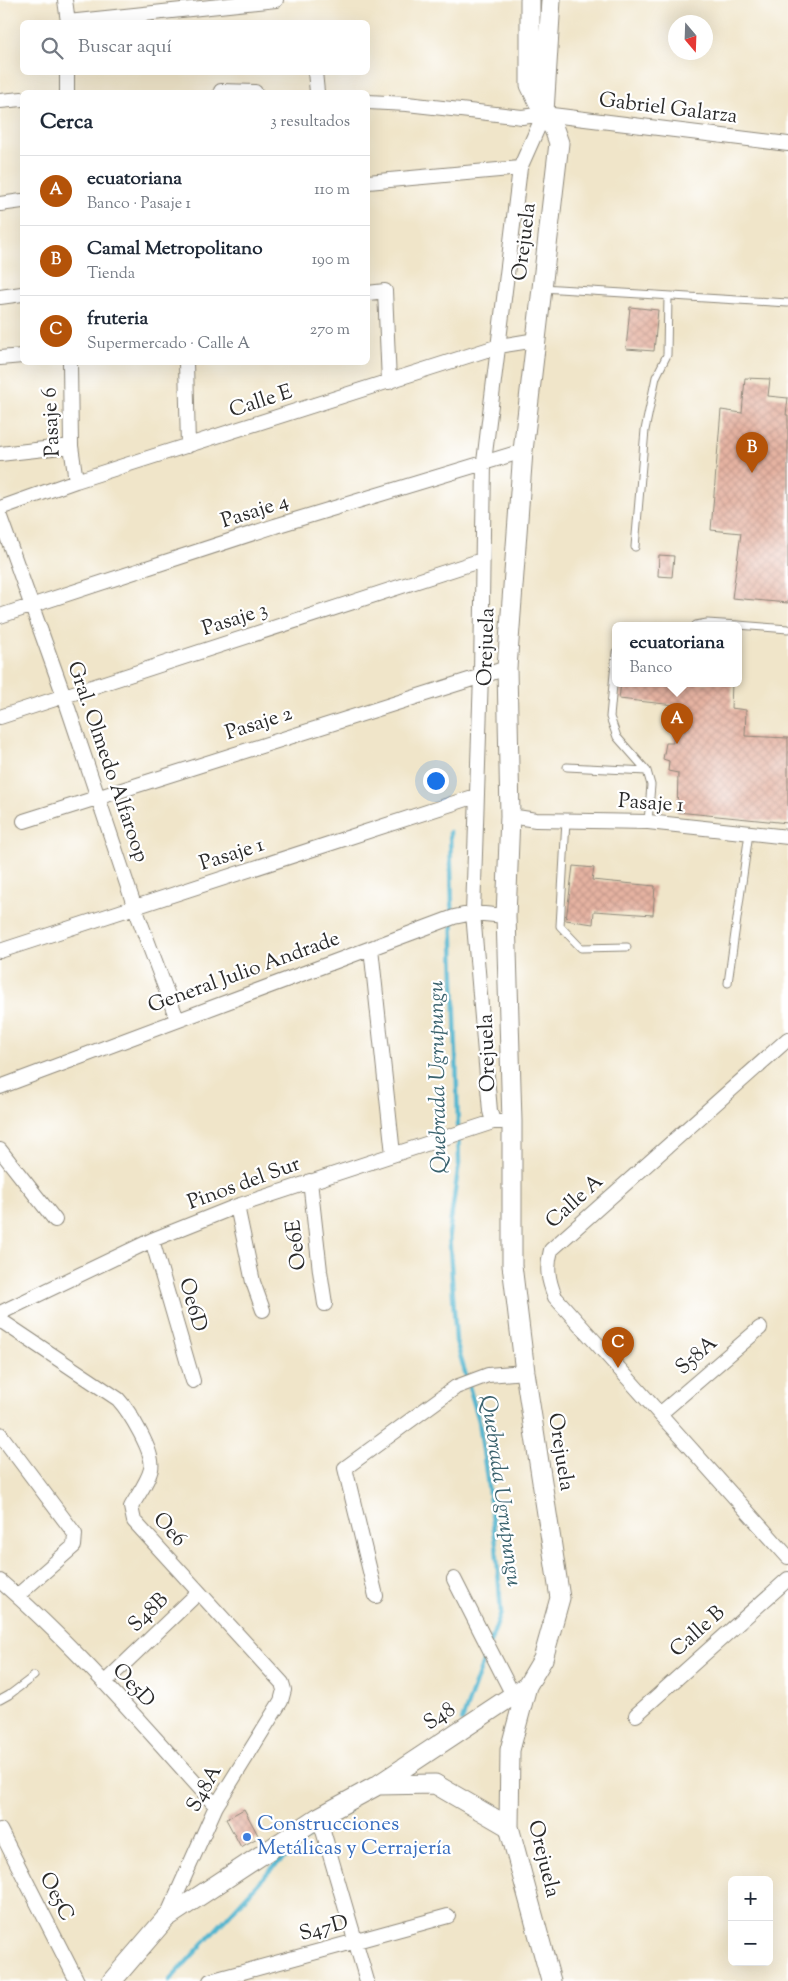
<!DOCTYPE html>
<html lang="es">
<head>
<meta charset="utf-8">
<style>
  body { margin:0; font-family:"Sorts Mill Goudy",serif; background:#f6f6f7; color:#1f2937 }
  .controls { position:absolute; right:15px; bottom:15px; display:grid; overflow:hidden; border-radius:8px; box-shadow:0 5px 20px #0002 }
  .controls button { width:45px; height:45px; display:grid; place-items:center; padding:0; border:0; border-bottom:1px solid #e0e1e3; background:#fff; color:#1f2937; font:25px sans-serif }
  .compass { position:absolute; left:668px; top:15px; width:45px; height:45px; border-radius:50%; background:#fff; box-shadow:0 5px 20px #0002; rotate:161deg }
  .you { position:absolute; left:435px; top:780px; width:18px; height:18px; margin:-12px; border:4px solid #fff; border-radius:50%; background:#1a73e8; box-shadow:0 0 0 8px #1a73e833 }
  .badge { display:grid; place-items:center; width:32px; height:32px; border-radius:50%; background:#b45309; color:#fff; font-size:16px; font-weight:700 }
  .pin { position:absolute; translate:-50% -41px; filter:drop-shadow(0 1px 2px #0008) }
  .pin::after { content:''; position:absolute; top:26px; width:18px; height:15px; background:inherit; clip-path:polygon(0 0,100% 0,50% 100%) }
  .popup { position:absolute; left:612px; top:622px; width:130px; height:65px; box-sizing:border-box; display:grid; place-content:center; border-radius:8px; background:#fff; filter:drop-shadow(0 1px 4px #0005); font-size:16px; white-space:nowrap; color:#747a83 }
  .popup b { font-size:19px; color:#1f2937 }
  .popup::after { content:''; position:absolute; left:50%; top:100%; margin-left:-10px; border:10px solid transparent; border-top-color:#fff }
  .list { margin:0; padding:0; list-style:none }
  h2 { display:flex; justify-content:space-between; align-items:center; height:65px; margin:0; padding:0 20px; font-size:21px }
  h2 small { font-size:16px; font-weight:400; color:#747a83 }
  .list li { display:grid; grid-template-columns:32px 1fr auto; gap:15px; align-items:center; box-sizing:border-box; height:70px; padding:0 20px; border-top:1px solid #e0e1e3 }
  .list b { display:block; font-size:19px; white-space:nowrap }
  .list p { margin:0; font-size:16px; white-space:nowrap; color:#747a83 }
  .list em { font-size:16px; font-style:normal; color:#747a83 }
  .icon { flex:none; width:28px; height:28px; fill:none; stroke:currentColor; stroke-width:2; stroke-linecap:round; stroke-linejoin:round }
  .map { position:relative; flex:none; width:788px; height:1981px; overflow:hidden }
  .search { position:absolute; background:#fff; box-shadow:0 5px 20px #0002; left:20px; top:20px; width:350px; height:55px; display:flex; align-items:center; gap:12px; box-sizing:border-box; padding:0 18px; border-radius:8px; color:#747a83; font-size:19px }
  .panel { position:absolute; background:#fff; box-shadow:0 5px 20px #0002; left:20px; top:90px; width:350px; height:275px; border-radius:8px }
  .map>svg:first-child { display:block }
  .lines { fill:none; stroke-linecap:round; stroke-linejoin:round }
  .stream { stroke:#51b5cf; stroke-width:4.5 }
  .building { fill:url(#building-cross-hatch) }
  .lane-casing { stroke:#8e887a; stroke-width:9 }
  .street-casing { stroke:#8e887a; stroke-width:16 }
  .secondary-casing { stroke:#8e887a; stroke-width:21 }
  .lane { stroke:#fff; stroke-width:7 }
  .street { stroke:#fff; stroke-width:14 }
  .secondary { stroke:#fff; stroke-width:19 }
  .shop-dot { fill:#3f7fe0; stroke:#fff; stroke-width:2 }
  .labels { text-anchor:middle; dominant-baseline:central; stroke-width:4.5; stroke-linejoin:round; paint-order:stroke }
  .street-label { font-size:21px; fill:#2b2b2b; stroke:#fff }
  .shop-label { font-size:21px; fill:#366cbe; stroke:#fff; text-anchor:start }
  .water-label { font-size:22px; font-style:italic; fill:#3a626d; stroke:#fff }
</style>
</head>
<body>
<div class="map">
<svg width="788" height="1981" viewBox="0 0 788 1981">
  <defs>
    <pattern id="building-cross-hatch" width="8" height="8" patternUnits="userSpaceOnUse" patternTransform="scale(1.25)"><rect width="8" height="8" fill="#e5b2a1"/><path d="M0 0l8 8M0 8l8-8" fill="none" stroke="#c5998b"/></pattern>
  </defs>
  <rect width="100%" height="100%" fill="#fff"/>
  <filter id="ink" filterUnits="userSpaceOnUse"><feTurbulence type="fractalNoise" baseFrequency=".02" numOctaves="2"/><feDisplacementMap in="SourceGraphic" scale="10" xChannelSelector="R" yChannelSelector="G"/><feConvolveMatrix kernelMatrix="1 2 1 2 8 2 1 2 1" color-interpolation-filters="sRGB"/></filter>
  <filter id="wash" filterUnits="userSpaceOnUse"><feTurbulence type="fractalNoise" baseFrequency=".0096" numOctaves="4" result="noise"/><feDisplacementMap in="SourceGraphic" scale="20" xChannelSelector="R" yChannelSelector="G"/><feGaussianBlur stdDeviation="1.12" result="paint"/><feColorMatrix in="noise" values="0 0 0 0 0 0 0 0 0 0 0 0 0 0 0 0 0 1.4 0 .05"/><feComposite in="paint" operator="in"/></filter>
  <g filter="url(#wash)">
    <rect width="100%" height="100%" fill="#f0e5c9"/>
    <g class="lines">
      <!-- stream -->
      <path class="stream" d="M 450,832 L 459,1163 L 449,1233 L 456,1341 L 479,1421 L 496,1544 L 501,1613 L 490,1643
        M 462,1721 L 487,1651
        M 428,1763 L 452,1748 L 454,1743
        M 169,1981 L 271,1869 L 314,1832 L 348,1811"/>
    </g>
    <g id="blocks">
      <!-- building -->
      <path class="building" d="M 630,307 L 658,310 L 654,351 L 626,349 Z
        M 745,378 L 770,379 L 768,396 L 788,398 L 786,415 L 788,415 L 788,603 L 732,598 L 741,533 L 711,530 L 721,410 L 742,413 Z
        M 659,555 L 674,556 L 672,577 L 658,576 Z
        M 621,683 L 732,683 L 731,708 L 746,710 L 745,736 L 788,738 L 788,823 L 677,812 L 678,773 L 668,771 L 669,761 L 663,759 L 666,743 L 673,743 L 674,730 L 685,731 L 684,706 L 619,699 Z
        M 573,866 L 594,868 L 592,880 L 655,886 L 653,915 L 594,911 L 593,924 L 566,920 Z
        M 244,1809 L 259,1837 L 241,1847 L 226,1819 Z"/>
    </g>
  </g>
  <g filter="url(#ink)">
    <use href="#blocks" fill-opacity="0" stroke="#8e887a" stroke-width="1"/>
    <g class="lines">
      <!-- lane casing -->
      <g class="lane-casing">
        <path id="lane" d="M 542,288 L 788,303
          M 635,547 L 645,430 L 656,377 L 667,355 L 668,296
          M 696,625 L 707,623 L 738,625
          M 738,625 L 788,629
          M 616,652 L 610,717 L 617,737 L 647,771 L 651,785 L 648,822
          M 567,767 L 647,771
          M 566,821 L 560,926 L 581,948 L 627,947
          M 728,983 L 749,833
          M 0,1700 L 9,1695 L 34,1676"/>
      </g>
      <!-- street casing -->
      <g class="street-casing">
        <path id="street" d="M 65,0 L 68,22
          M 68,22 L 276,0
          M 315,72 L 317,92
          M 67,92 L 67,72
          M 221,92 L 221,91 L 255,92
          M 0,101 L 22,99
          M 368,102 L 407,104 L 522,117 L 544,114 L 788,144
          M 368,182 L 520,168
          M 0,204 L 22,201
          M 368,293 L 385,291 L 389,382
          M 0,297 L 22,294
          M 0,358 L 22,356
          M 70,362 L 71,446 L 76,481
          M 186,362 L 188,446
          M 0,454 L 71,446
          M 0,508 L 76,481 L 499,346 L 536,340
          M 0,517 L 64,696 L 135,908 L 177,1019
          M 0,616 L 275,526 L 523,451
          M 0,717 L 482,560
          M 510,816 L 536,820 L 648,822 L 788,837
          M 24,821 L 507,668
          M 371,948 L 393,1154
          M 0,951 L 476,796
          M 788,1039 L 551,1250 C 546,1268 548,1279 555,1297 L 788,1557
          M 0,1087 L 454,917 L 473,913 L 506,916
          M 493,1122 L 490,1111 L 473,913 L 481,675 L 484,462 L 520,168 L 544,114
          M 0,1150 L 55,1220
          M 310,1181 L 320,1271 L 325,1304
          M 237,1206 L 253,1282 L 263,1310
          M 152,1240 L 193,1381
          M 0,1313 L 152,1240 L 237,1206 L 493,1122 L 502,1122
          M 0,1320 L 118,1399 C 129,1411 155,1453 151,1469 C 148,1482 137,1496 131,1507 L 134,1521 L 282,1683 L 284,1690 L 281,1701 L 216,1806 L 166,1918
          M 661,1413 L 760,1328
          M 0,1434 L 75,1534 L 74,1546 L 17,1596
          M 454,1579 L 513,1695
          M 0,1581 C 79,1649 147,1730 216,1806
          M 376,1596 L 345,1468 L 456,1387 L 488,1375 L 525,1372
          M 104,1683 L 199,1592
          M 636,1715 L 788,1579
          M 319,1817 L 367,1981
          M 0,1830 L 77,1981
          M 210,1981 L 448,1916"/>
      </g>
      <!-- secondary casing -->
      <g class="secondary-casing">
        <path id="secondary" d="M 530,0 L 530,85 L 544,114 L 554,129 L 559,143 L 523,451 L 507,668 L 510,816 L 506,916 L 512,1121 L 512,1265 L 525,1372 L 560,1598 L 543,1659 L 527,1686 L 510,1750 L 509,1827 L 551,1981
          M 544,112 L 551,0
          M 378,1785 L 435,1784 L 509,1827
          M 112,1981 L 166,1918 L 319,1817 L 378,1785 L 527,1686"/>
      </g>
      <!-- lane -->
      <use href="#lane" class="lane"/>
      <!-- street -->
      <use href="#street" class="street"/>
      <!-- secondary -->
      <use href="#secondary" class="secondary"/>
    </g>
  </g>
  <!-- markers -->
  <circle class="shop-dot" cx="247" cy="1837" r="5"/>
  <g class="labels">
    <!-- street labels -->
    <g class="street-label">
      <text transform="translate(668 109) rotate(7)">Gabriel Galarza</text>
      <text transform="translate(525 242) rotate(-83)">Orejuela</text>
      <text transform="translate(261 402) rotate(-18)">Calle E</text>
      <text transform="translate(52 422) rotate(-93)">Pasaje 6</text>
      <text transform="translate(255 512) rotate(-18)">Pasaje 4</text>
      <text transform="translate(235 620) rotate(-18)">Pasaje 3</text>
      <text transform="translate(487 647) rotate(-88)">Orejuela</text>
      <text transform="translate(259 724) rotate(-18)">Pasaje 2</text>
      <text transform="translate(107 762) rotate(71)">Gral. Olmedo Alfaroop</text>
      <text transform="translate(651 804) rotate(4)">Pasaje 1</text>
      <text transform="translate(232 855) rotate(-18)">Pasaje 1</text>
      <text transform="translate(244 973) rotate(-20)">General Julio Andrade</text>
      <text transform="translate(488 1053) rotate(-92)">Orejuela</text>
      <text transform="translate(244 1184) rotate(-20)">Pinos del Sur</text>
      <text transform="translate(575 1202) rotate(-42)">Calle A</text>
      <text transform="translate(297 1245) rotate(-97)">Oe6E</text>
      <text transform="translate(192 1305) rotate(74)">Oe6D</text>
      <text transform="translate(697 1356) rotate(-41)">S58A</text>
      <text transform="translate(560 1452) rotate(81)">Orejuela</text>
      <text transform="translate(169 1530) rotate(48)">Oe6</text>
      <text transform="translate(149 1613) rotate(-44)">S48B</text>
      <text transform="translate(698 1632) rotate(-42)">Calle B</text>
      <text transform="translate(133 1686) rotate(47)">Oe5D</text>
      <text transform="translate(440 1717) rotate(-33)">S48</text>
      <text transform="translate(205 1789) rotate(-61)">S48A</text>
      <text transform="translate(543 1859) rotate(76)">Orejuela</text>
      <text transform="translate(56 1897) rotate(63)">Oe5C</text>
      <text transform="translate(324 1929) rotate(-15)">S47D</text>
    </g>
    <!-- shop labels -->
    <g class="shop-label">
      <text x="257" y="1825">Construcciones<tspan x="257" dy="24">Metálicas y Cerrajería</tspan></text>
    </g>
    <!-- water labels -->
    <g class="water-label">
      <text transform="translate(439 1077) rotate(-91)">Quebrada Ugrupungu</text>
      <text transform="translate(500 1491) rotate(82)">Quebrada Ugrupungu</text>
    </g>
  </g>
</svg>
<div class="controls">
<button>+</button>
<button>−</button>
</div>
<svg class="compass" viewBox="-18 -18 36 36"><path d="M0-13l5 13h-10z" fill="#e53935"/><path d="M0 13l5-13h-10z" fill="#747a83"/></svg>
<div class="you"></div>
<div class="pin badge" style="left:677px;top:744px">A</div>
<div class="popup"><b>ecuatoriana</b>Banco</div>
<div class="pin badge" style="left:752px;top:473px">B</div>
<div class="pin badge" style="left:618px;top:1368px">C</div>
<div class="search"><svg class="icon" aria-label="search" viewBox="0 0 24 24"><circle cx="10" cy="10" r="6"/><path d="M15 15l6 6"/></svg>Buscar aquí</div>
<section class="panel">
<h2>Cerca<small>3 resultados</small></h2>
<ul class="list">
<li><span class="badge">A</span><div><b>ecuatoriana</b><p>Banco · Pasaje 1</p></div><em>110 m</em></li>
<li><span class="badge">B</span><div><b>Camal Metropolitano</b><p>Tienda</p></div><em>190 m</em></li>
<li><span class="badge">C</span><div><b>fruteria</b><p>Supermercado · Calle A</p></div><em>270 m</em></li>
</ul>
</section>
</div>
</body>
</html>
